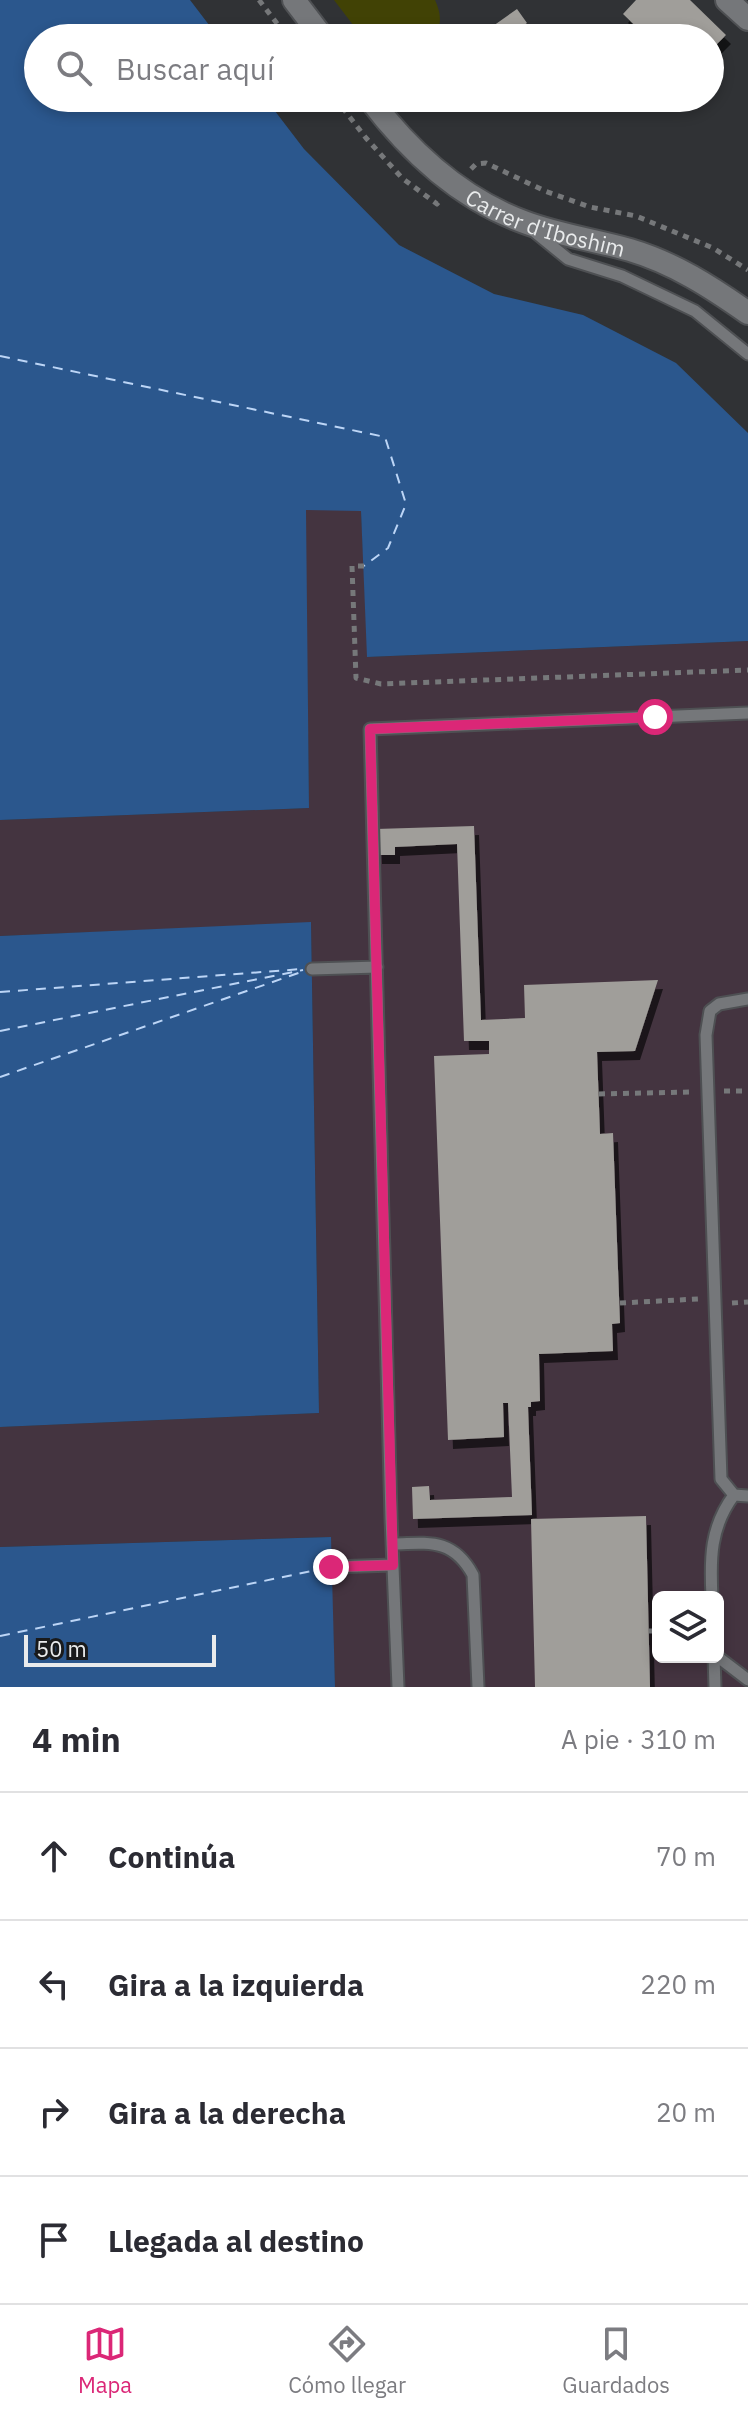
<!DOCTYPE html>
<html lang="es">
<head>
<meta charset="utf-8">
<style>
  body { margin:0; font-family:"IBM Plex Sans",sans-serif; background:#f2f2f3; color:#2b2b33 }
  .controls { position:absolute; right:24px; bottom:24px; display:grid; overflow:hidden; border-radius:12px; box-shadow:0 4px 12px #0003 }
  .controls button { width:72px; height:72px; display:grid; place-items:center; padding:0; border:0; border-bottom:2px solid #e1e1e2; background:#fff; color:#2b2b33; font:40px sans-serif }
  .scale { position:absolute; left:24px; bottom:20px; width:192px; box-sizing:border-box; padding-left:8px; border:4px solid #e9ebec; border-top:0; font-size:22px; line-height:28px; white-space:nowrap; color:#e9ebec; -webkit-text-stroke:6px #191a1b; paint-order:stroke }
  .stop { position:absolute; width:24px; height:24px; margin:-18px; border:6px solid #db2777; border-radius:50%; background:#fff }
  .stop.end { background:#db2777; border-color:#fff; box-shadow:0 2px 8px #0008 }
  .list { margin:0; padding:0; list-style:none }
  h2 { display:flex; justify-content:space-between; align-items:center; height:104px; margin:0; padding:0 32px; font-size:34px }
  h2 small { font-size:26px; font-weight:400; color:#7c7c81 }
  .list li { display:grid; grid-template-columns:52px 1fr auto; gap:24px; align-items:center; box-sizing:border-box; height:128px; padding:0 32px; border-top:2px solid #e1e1e2 }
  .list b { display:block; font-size:30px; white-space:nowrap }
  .list em { font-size:26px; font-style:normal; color:#7c7c81 }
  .icon { flex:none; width:44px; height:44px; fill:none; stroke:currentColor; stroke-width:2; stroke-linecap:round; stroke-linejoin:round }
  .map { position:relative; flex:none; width:748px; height:1687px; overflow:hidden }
  .search { position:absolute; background:#fff; box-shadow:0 4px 12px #0003; left:24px; right:24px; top:24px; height:88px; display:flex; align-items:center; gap:20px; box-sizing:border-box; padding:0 28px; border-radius:44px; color:#7c7c81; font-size:30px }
  .sheet { height:616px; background:#fff }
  nav { display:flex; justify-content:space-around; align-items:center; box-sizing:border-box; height:112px; border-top:2px solid #e1e1e2; background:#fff; font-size:22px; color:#7c7c81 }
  nav a { display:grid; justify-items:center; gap:4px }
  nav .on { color:#db2777 }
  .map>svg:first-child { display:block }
  .commercial { fill:#443440; fill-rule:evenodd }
  .green { fill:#414205 }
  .water { fill:#2b578d }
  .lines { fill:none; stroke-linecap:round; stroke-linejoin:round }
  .ferry { stroke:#bcd5f6; stroke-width:2; stroke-dasharray:10 8; stroke-linecap:butt }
  .building { fill:#a09e9a; filter:url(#shadow) }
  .lane-casing { stroke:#4e5053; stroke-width:15 }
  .street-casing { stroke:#4e5053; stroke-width:26 }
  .path { stroke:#76787a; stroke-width:5; stroke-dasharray:6 6; stroke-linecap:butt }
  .lane { stroke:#75777a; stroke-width:11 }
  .street { stroke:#75777a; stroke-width:22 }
  .route { stroke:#db2777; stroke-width:10 }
  .labels { text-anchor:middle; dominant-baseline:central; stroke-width:8; stroke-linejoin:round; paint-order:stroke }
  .street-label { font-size:22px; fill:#e9ebec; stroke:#191a1b }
</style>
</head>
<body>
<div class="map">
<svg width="748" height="1687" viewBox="0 0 748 1687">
  <defs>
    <filter id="shadow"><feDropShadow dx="5" dy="9" stdDeviation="0" flood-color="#0009"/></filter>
  </defs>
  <rect width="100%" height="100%" fill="#303235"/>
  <!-- commercial -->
  <path class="commercial" d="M 305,510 L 361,510 L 368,657 L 748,641 L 748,1687 L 335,1687 L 330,1537 L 0,1547 L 0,1427 L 319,1413 L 311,923 L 0,936 L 0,820 L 309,808 ZM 658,1597 L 718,1597 L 718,1657 L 658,1657 Z"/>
  <!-- green -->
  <path class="green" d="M 334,0 L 435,0 C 441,13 443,27 432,38 L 363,38 Z"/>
  <!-- water -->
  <path class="water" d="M 0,0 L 190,0 L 219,38 L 38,38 L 38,98 L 265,98 L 304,149 L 399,245 L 494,294 L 583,315 L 676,363 L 748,433 L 748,641 L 367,657 L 361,511 L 306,510 L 309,808 L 0,820 Z
    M 311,922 L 319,1413 L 0,1427 L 0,936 Z
    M 331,1537 L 335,1687 L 0,1687 L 0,1547 Z"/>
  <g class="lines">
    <!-- ferry -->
    <path class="ferry" d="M 0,356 L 385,437 L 406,504 L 388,548 L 364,566
      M 0,992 L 302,969
      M 0,1031 L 303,970
      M 0,1077 L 307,970
      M 0,1636 L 326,1568"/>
  </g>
  <!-- building -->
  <path class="building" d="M 636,0 L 690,0 L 726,35 L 714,47 L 710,43 L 710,38 L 648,38 L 623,14 Z
    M 517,9 L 527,23 L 516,31 L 520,36 L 517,38 L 476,38 Z
    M 474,826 L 481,1020 L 525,1018 L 524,985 L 658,980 L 635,1051 L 597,1052 L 600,1134 L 613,1133 L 620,1323 L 612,1324 L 613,1351 L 539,1354 L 540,1401 L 531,1402 L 531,1407 L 528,1407 L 532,1515 L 413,1519 L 412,1487 L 429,1486 L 430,1500 L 512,1497 L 508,1403 L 503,1403 L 504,1437 L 448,1440 L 434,1056 L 489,1054 L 489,1041 L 464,1041 L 457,844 L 395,847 L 395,855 L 377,855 L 376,829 Z
    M 646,1516 L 650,1687 L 535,1687 L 531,1519 Z"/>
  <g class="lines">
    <!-- lane casing -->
    <g class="lane-casing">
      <path id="lane" d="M 536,233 L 568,259 L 622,276 L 695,311 L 748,354
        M 312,969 L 377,967
        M 734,1495 L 721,1479 L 706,1035 L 710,1011 L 719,1004 L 748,999
        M 392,1544 C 429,1543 453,1538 473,1575 L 478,1687
        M 331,1567 L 393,1565
        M 712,1597 C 710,1559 710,1527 734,1495 L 748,1496
        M 714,1657 L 715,1687
        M 718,1657 L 748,1680
        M 398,1687 L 391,1518 L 370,729 L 748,713"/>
    </g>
    <!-- street casing -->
    <g class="street-casing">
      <g id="street">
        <path d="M 294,0 L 323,38"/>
        <path d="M 727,0 L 748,19"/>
        <path id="s1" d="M 369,98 C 409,151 461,199 524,222 C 558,235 595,240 630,250 C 674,263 711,287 748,313"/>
      </g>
    </g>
    <!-- path -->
    <path class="path" d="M 259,0 L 288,38
      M 335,98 L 366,138 L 402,178 L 437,204 L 441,199
      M 471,169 L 476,164 L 486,163 L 545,191 L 590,207 L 636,216 L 713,248 L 748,270
      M 364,566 L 352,566 L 356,678 L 381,684 L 748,670
      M 724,1091 L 748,1091
      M 599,1094 L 694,1092
      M 620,1303 L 698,1299
      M 732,1303 L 748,1302
      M 649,1631 L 658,1631"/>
    <!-- lane -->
    <use href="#lane" class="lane"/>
    <!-- street -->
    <use href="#street" class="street"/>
  </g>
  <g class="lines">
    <!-- route -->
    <path class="route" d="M 331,1567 L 393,1565 L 370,729 L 655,717"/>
  </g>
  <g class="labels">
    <!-- street labels -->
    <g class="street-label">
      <text stroke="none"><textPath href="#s1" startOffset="222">Carrer d'Iboshim</textPath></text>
    </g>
  </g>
</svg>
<div class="controls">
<button><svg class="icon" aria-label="layers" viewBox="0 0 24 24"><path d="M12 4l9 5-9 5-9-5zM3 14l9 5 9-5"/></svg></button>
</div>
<div class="scale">50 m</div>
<div class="stop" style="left:655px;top:717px"></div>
<div class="stop end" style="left:331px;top:1567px"></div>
<div class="search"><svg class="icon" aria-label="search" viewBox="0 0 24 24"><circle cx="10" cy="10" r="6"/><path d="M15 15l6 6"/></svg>Buscar aquí</div>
</div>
<section class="sheet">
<h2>4 min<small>A pie · 310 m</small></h2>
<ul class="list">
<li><svg class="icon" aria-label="ahead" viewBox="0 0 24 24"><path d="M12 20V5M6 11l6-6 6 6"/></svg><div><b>Continúa</b></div><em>70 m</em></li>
<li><svg class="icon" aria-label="left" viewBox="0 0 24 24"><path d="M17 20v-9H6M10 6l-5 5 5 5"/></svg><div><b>Gira a la izquierda</b></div><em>220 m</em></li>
<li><svg class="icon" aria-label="right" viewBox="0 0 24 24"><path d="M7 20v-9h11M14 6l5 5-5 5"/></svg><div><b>Gira a la derecha</b></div><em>20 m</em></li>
<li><svg class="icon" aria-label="arrive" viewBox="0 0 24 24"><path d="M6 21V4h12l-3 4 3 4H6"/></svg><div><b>Llegada al destino</b></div></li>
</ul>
</section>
<nav>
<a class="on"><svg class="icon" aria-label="map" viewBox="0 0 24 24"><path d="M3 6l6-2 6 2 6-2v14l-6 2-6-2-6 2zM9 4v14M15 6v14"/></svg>Mapa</a>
<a><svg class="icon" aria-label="directions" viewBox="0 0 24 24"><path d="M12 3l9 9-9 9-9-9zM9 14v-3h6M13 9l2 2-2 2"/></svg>Cómo llegar</a>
<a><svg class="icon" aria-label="saved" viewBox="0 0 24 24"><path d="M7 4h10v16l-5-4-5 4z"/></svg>Guardados</a>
</nav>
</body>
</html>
